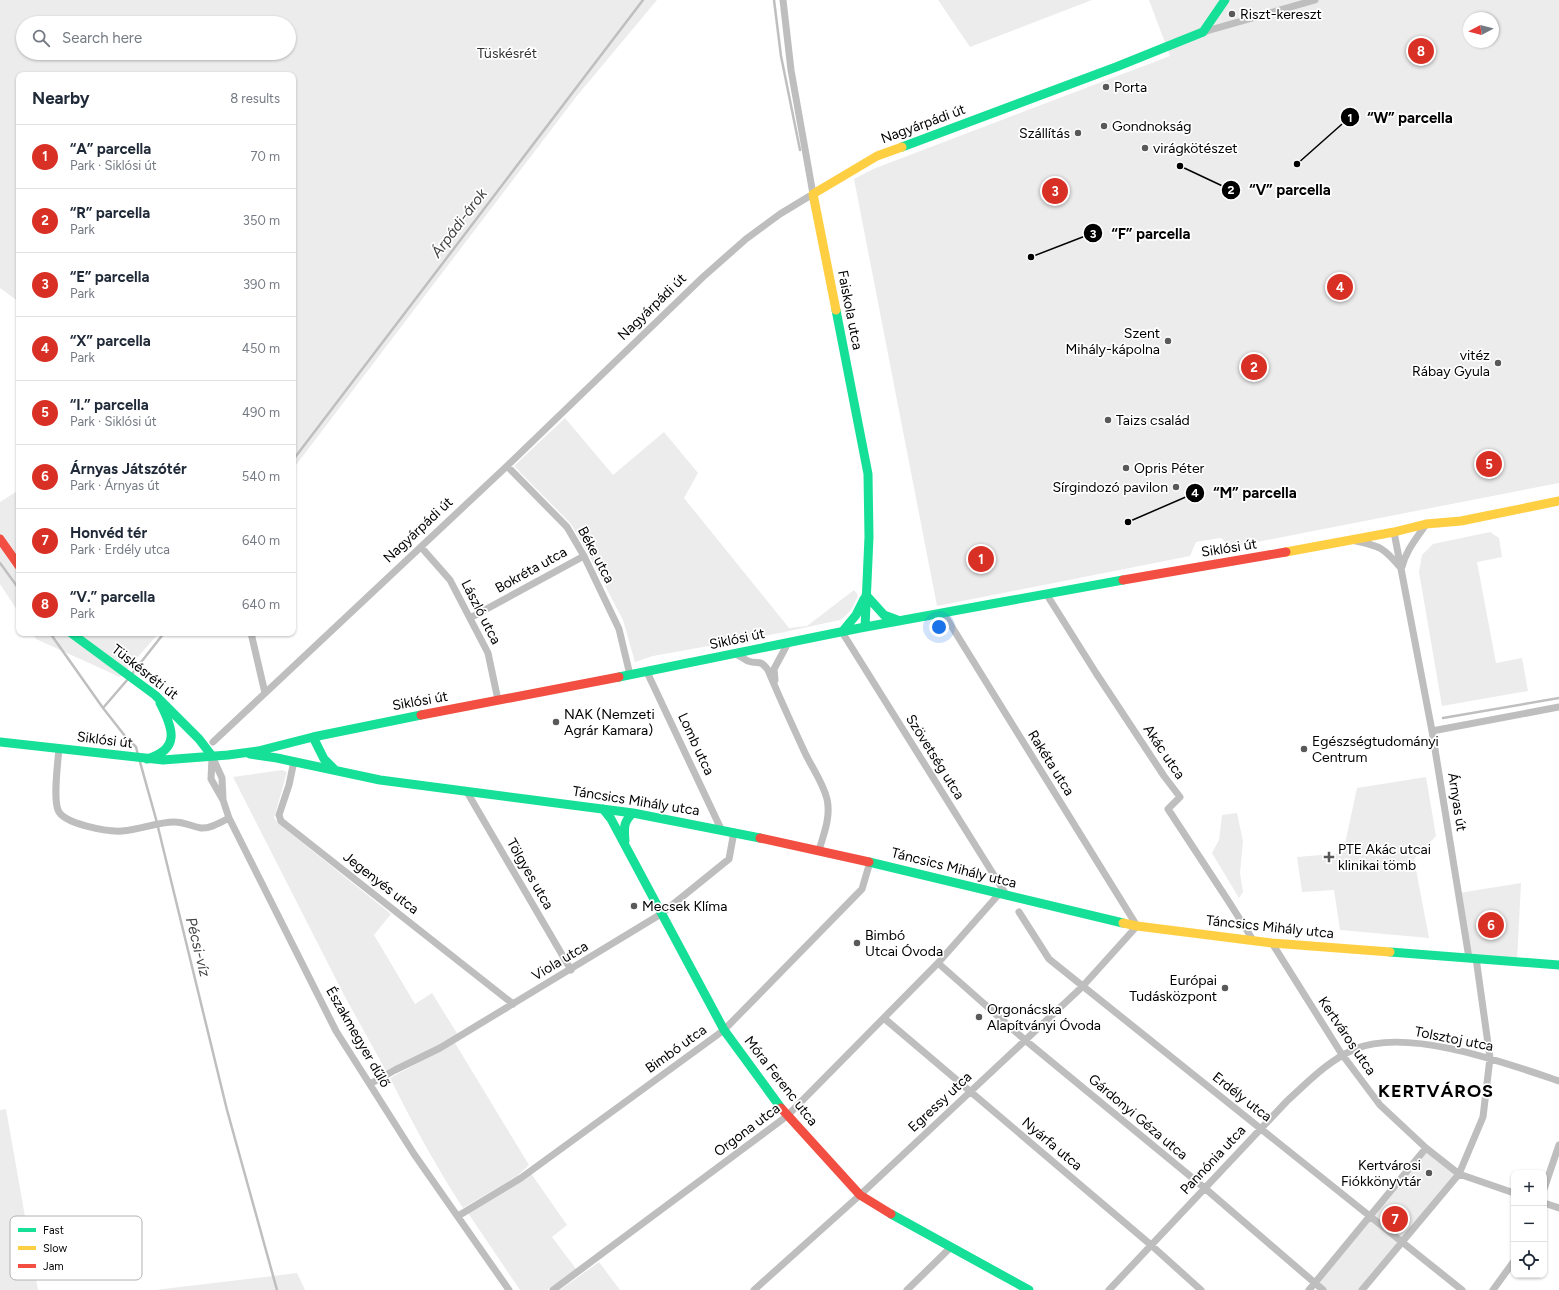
<!DOCTYPE html>
<html lang="en">
<head>
<meta charset="utf-8">
<style>
  body { margin:0; font-family:Figtree,sans-serif; background:#f2f2f3; color:#1f2937 }
  .controls { position:absolute; right:12px; bottom:12px; display:grid; overflow:hidden; border-radius:8px; box-shadow:0 1px 3px #0004 }
  .controls button { width:36px; height:36px; display:grid; place-items:center; padding:0; border:0; border-bottom:1px solid #e0e1e3; background:#fff; color:#1f2937; font:20px sans-serif }
  .compass { position:absolute; left:1463px; top:12px; width:36px; height:36px; border-radius:50%; background:#fff; box-shadow:0 1px 3px #0004; rotate:263deg }
  .you { position:absolute; left:939px; top:627px; width:14px; height:14px; margin:-10px; border:3px solid #fff; border-radius:50%; background:#1a73e8; box-shadow:0 0 0 6px #1a73e833 }
  .badge { display:grid; place-items:center; width:26px; height:26px; border-radius:50%; background:#d93025; color:#fff; font-size:13px; font-weight:700 }
  .pin { position:absolute; translate:-50% -50%; border:2px solid #fff; box-shadow:0 1px 4px #0006 }
  .list { margin:0; padding:0; list-style:none }
  h2 { display:flex; justify-content:space-between; align-items:center; height:52px; margin:0; padding:0 16px; font-size:17px }
  h2 small { font-size:13px; font-weight:400; color:#747a83 }
  .list li { display:grid; grid-template-columns:26px 1fr auto; gap:12px; align-items:center; box-sizing:border-box; height:64px; padding:0 16px; border-top:1px solid #e0e1e3 }
  .list b { display:block; font-size:15px; white-space:nowrap }
  .list p { margin:0; font-size:13px; white-space:nowrap; color:#747a83 }
  .list em { font-size:13px; font-style:normal; color:#747a83 }
  .icon { flex:none; width:22px; height:22px; fill:none; stroke:currentColor; stroke-width:2; stroke-linecap:round; stroke-linejoin:round }
  .map { position:relative; flex:none; width:1559px; height:1290px; overflow:hidden }
  .search { position:absolute; background:#fff; box-shadow:0 1px 3px #0004; left:16px; top:16px; width:280px; height:44px; display:flex; align-items:center; gap:10px; box-sizing:border-box; padding:0 14px; border-radius:22px; color:#747a83; font-size:15px }
  .panel { position:absolute; background:#fff; box-shadow:0 1px 3px #0004; left:16px; top:72px; width:280px; height:564px; border-radius:8px }
  .map>svg:first-child { display:block }
  .green { fill:#ececec; fill-rule:evenodd }
  .lines { fill:none; stroke-linecap:round; stroke-linejoin:round }
  .stream { stroke:#bfbfbf; stroke-width:2.5 }
  .street { stroke:#bebebe; stroke-width:7 }
  .fast { stroke:#16e098; stroke-width:9 }
  .slow { stroke:#ffcf43; stroke-width:9 }
  .jam { stroke:#f24e42; stroke-width:9 }
  .poi-dot { fill:#595959; stroke:#fff; stroke-width:1.5 }
  .labels { text-anchor:middle; dominant-baseline:central; stroke-width:3.5; stroke-linejoin:round; paint-order:stroke }
  .poi-label { font-size:14px; fill:#000; stroke:#fff; text-anchor:start }
  .park-label { font-size:14px; fill:#333; stroke:#fff }
  .street-label { font-size:14px; fill:#000; stroke:#fff }
  .water-label { font-size:15px; font-style:italic; fill:#444; stroke:#fff }
  .district-label { font-size:18px; font-weight:bold; letter-spacing:1px; fill:#000; stroke:#fff }
  .key { fill:#fff; stroke:#b2b2b2; stroke-width:1 }
  .key-label { font-size:11px; fill:#000 }
  .leader { fill:none; stroke:#000; stroke-width:1.5 }
  .callout-dot { fill:#000; stroke:#fff; stroke-width:1.5 }
  .mark-label { font-size:12px; text-anchor:middle; font-weight:bold; fill:#fff }
  .callout-label { font-size:15px; text-anchor:middle; font-weight:bold; fill:#000; stroke:#fff; stroke-width:3.5; stroke-linejoin:round; paint-order:stroke }
</style>
</head>
<body>
<div class="map">
<svg width="1559" height="1290" viewBox="0 0 1559 1290">
  <rect width="100%" height="100%" fill="#fff"/>
  <!-- green -->
  <path class="green" d="M 0,0 L 657,0 L 576,97 L 293,469 L 293,75 L 19,75 L 19,302 L 0,288 ZM 23,23 L 289,23 L 289,53 L 23,53 Z
    M 938,0 L 1092,0 L 970,47 Z
    M 1149,0 L 1559,0 L 1559,483 L 1231,547 L 1221,538 L 1196,542 L 1190,556 L 937,606 L 854,179 L 873,169 L 1170,56 ZM 1469,18 L 1493,18 L 1493,42 L 1469,42 Z
    M 565,418 L 613,475 L 664,432 L 698,473 L 684,498 L 789,628 L 807,626 L 854,590 L 858,595 C 854,605 850,614 840,620 L 780,633 L 653,656 L 635,662 L 623,620 L 590,557 L 571,524 L 514,466 Z
    M 19,490 L 19,613 L 0,584 L 0,502 Z
    M 1490,532 L 1499,538 L 1502,557 L 1477,562 L 1496,663 L 1522,658 L 1528,691 L 1442,706 L 1419,572 L 1422,555 L 1433,544 Z
    M 32,633 L 159,633 L 120,677 L 36,639 Z
    M 282,770 L 287,772 L 274,818 L 284,828 L 391,914 L 374,935 L 415,1004 L 432,993 L 458,1035 L 427,1052 L 386,1071 L 344,995 L 233,777 Z
    M 1426,777 L 1436,836 L 1414,859 L 1429,938 L 1340,930 L 1334,890 L 1302,892 L 1297,857 L 1343,853 L 1357,788 Z
    M 1237,813 L 1243,841 L 1240,873 L 1243,892 L 1239,898 L 1212,853 L 1219,840 L 1222,815 Z
    M 1521,883 L 1517,962 L 1469,958 L 1459,893 Z
    M 455,1043 L 529,1165 L 517,1176 L 463,1208 C 435,1165 413,1124 390,1078 Z
    M 6,1109 L 38,1290 L 0,1290 L 0,1110 Z
    M 1426,1148 L 1459,1174 L 1362,1290 L 1323,1290 L 1315,1283 Z
    M 530,1172 L 567,1225 L 552,1237 L 576,1269 L 547,1290 L 520,1290 L 468,1213 Z
    M 599,1262 L 620,1290 L 560,1290 Z
    M 297,1273 L 305,1290 L 154,1290 L 155,1290 Z"/>
  <g class="lines">
    <!-- stream -->
    <path class="stream" d="M 774,0 L 781,56 L 800,150
      M 293,460 L 643,0
      M 0,563 L 19,589
      M 50,633 L 103,708 L 125,736 L 136,747 L 138,755
      M 131,675 L 164,633
      M 103,708 L 128,679
      M 1443,718 L 1559,698
      M 140,762 L 156,819 L 227,1110 L 277,1290"/>
    <!-- street -->
    <path class="street" d="M 1203,32 L 1315,0
      M 507,466 L 567,527 L 584,556 L 619,629 L 630,675
      M 1394,532 L 1432,731 L 1469,958
      M 1356,541 C 1380,546 1384,548 1400,567
      M 421,547 L 450,580 L 488,653 L 498,700
      M 1402,567 C 1406,550 1417,538 1426,524
      M 1047,595 L 1096,673 L 1164,776 L 1180,797 L 1168,809 L 1229,902 L 1253,940
      M 470,618 L 584,556
      M 842,632 L 1007,896
      M 251,633 L 265,693
      M 736,654 C 740,656 744,659 748,661 C 759,665 759,658 768,670 C 780,699 793,727 806,755 C 813,769 823,783 827,799 C 831,816 824,834 819,850
      M 647,672 L 721,829
      M 775,680 L 774,669 L 788,643
      M 1432,731 L 1559,707
      M 213,742 L 507,466 L 703,277 L 746,239 L 780,214 L 813,194 L 791,70 L 783,0
      M 59,748 C 58,762 53,797 58,810 C 63,824 108,832 122,831 C 140,830 157,822 174,822 C 184,822 191,826 201,828 C 210,829 221,822 229,818
      M 212,756 L 222,778 L 223,800 L 229,818 L 336,1031 L 414,1154 L 509,1290
      M 212,758 L 211,779 L 223,800
      M 294,761 L 289,785 L 279,815 L 281,821 L 513,1004
      M 467,792 L 571,970
      M 1019,912 L 1049,959 L 1462,1290
      M 1272,943 L 1341,1053 L 1380,1105 L 1426,1148 L 1459,1174 L 1514,1193
      M 938,963 L 1025,1040 L 1207,1190 L 1323,1290
      M 885,1019 L 1151,1245 L 1201,1290
      M 370,1084 L 395,1070 L 440,1048 L 661,914 L 729,859 L 734,832
      M 1544,1189 L 1559,1145
      M 1544,1203 L 1559,1208
      M 458,1216 L 521,1178 L 724,1030 L 862,889 L 870,862
      M 553,1290 L 787,1116 L 938,963 L 999,894
      M 754,1290 L 860,1195 L 1082,987 L 1137,926 L 944,614
      M 907,1290 L 951,1247
      M 1109,1290 L 1287,1101 C 1308,1082 1329,1060 1355,1049 C 1408,1027 1506,1063 1559,1081
      M 1309,1290 L 1426,1148
      M 1362,1290 L 1459,1174 L 1483,1117 L 1490,1058 L 1476,958
      M 1493,1290 L 1514,1261"/>
    <!-- fast -->
    <path class="fast" d="M 902,147 L 1116,67 L 1203,32 L 1225,0
      M 836,310 L 868,474 L 869,537 L 865,627
      M 866,595 L 884,615 L 900,621
      M 842,632 L 856,615 L 864,599
      M 71,633 L 155,695 L 199,739 L 212,756
      M 619,677 L 860,628 L 1123,580
      M 313,737 L 324,759 L 334,769
      M 0,742 L 163,760 L 228,755 L 258,751 L 313,737 L 421,715
      M 250,754 L 277,758 L 380,780 L 633,813 L 760,838
      M 147,759 C 181,749 173,728 160,703
      M 603,809 L 611,819 L 724,1030 L 781,1108
      M 625,841 C 624,828 623,822 633,813
      M 869,862 L 1123,923
      M 1390,952 L 1559,965
      M 891,1214 L 1029,1290"/>
    <!-- slow -->
    <path class="slow" d="M 836,310 L 813,194 L 877,156 L 902,147
      M 1286,552 L 1394,532 L 1426,524 L 1461,521 L 1559,501
      M 1123,923 L 1137,926 L 1272,943 L 1390,952"/>
    <!-- jam -->
    <path class="jam" d="M 0,539 L 19,566
      M 1123,580 L 1286,552
      M 421,715 L 619,677
      M 760,838 L 869,862
      M 781,1108 L 860,1195 L 891,1214"/>
  </g>
  <!-- markers -->
  <g class="poi-dot">
    <circle cx="1232" cy="14" r="4"/>
    <circle cx="1106" cy="87" r="4"/>
    <circle cx="1104" cy="126" r="4"/>
    <circle cx="1078" cy="133" r="4"/>
    <circle cx="1145" cy="148" r="4"/>
    <circle cx="1168" cy="341" r="4"/>
    <circle cx="1498" cy="363" r="4"/>
    <circle cx="1108" cy="420" r="4"/>
    <circle cx="1126" cy="468" r="4"/>
    <circle cx="1176" cy="487" r="4"/>
    <circle cx="556" cy="722" r="4"/>
    <circle cx="1304" cy="749" r="4"/>
    <path d="M1327 851h4v4h4v4h-4v4h-4v-4h-4v-4h4z"/>
    <circle cx="634" cy="906" r="4"/>
    <circle cx="857" cy="943" r="4"/>
    <circle cx="1225" cy="988" r="4"/>
    <circle cx="979" cy="1017" r="4"/>
    <circle cx="1429" cy="1173" r="4"/>
  </g>
  <g class="labels">
    <!-- poi labels -->
    <g class="poi-label">
      <text x="1240" y="14">Riszt-kereszt</text>
      <text x="1114" y="87">Porta</text>
      <text x="1112" y="126">Gondnokság</text>
      <text x="1070" y="133" text-anchor="end">Szállítás</text>
      <text x="1153" y="148">virágkötészet</text>
      <text x="1160" y="333" text-anchor="end">Szent<tspan x="1160" dy="16">Mihály-kápolna</tspan></text>
      <text x="1490" y="355" text-anchor="end">vitéz<tspan x="1490" dy="16">Rábay Gyula</tspan></text>
      <text x="1116" y="420">Taizs család</text>
      <text x="1134" y="468">Opris Péter</text>
      <text x="1168" y="487" text-anchor="end">Sírgindozó pavilon</text>
      <text x="564" y="714">NAK (Nemzeti<tspan x="564" dy="16">Agrár Kamara)</tspan></text>
      <text x="1312" y="741">Egészségtudományi<tspan x="1312" dy="16">Centrum</tspan></text>
      <text x="1338" y="849">PTE Akác utcai<tspan x="1338" dy="16">klinikai tömb</tspan></text>
      <text x="642" y="906">Mecsek Klíma</text>
      <text x="865" y="935">Bimbó<tspan x="865" dy="16">Utcai Óvoda</tspan></text>
      <text x="1217" y="980" text-anchor="end">Európai<tspan x="1217" dy="16">Tudásközpont</tspan></text>
      <text x="987" y="1009">Orgonácska<tspan x="987" dy="16">Alapítványi Óvoda</tspan></text>
      <text x="1421" y="1165" text-anchor="end">Kertvárosi<tspan x="1421" dy="16">Fiókkönyvtár</tspan></text>
    </g>
    <!-- park labels -->
    <g class="park-label">
      <text x="507" y="53">Tüskésrét</text>
    </g>
    <!-- street labels -->
    <g class="street-label">
      <text transform="translate(923 124) rotate(-20)">Nagyárpádi út</text>
      <text transform="translate(652 307) rotate(-44)">Nagyárpádi út</text>
      <text transform="translate(850 310) rotate(79)">Faiskola utca</text>
      <text transform="translate(418 530) rotate(-43)">Nagyárpádi út</text>
      <text transform="translate(1229 548) rotate(-9)">Siklósi út</text>
      <text transform="translate(596 555) rotate(62)">Béke utca</text>
      <text transform="translate(531 570) rotate(-29)">Bokréta utca</text>
      <text transform="translate(481 612) rotate(63)">László utca</text>
      <text transform="translate(737 639) rotate(-12)">Siklósi út</text>
      <text transform="translate(145 672) rotate(38)">Tüskésréti út</text>
      <text transform="translate(420 701) rotate(-10)">Siklósi út</text>
      <text transform="translate(105 740) rotate(7)">Siklósi út</text>
      <text transform="translate(696 744) rotate(65)">Lomb utca</text>
      <text transform="translate(1164 752) rotate(56)">Akác utca</text>
      <text transform="translate(935 757) rotate(58)">Szövetség utca</text>
      <text transform="translate(1051 763) rotate(58)">Rakéta utca</text>
      <text transform="translate(636 801) rotate(9)">Táncsics Mihály utca</text>
      <text transform="translate(1457 802) rotate(81)">Árnyas út</text>
      <text transform="translate(954 868) rotate(14)">Táncsics Mihály utca</text>
      <text transform="translate(530 874) rotate(60)">Tölgyes utca</text>
      <text transform="translate(381 883) rotate(38)">Jegenyés utca</text>
      <text transform="translate(1270 927) rotate(6)">Táncsics Mihály utca</text>
      <text transform="translate(560 961) rotate(-31)">Viola utca</text>
      <text transform="translate(1347 1036) rotate(56)">Kertváros utca</text>
      <text transform="translate(358 1037) rotate(60)">Északmegyer dűlő</text>
      <text transform="translate(1454 1039) rotate(11)">Tolsztoj utca</text>
      <text transform="translate(676 1049) rotate(-36)">Bimbó utca</text>
      <text transform="translate(781 1081) rotate(52)">Móra Ferenc utca</text>
      <text transform="translate(1242 1097) rotate(38)">Erdély utca</text>
      <text transform="translate(940 1102) rotate(-43)">Egressy utca</text>
      <text transform="translate(1138 1117) rotate(40)">Gárdonyi Géza utca</text>
      <text transform="translate(747 1130) rotate(-37)">Orgona utca</text>
      <text transform="translate(1052 1144) rotate(40)">Nyárfa utca</text>
      <text transform="translate(1213 1160) rotate(-47)">Pannónia utca</text>
    </g>
    <!-- water labels -->
    <g class="water-label">
      <text transform="translate(459 223) rotate(-53)">Árpádi-árok</text>
      <text transform="translate(198 947) rotate(76)">Pécsi-víz</text>
    </g>
    <!-- district labels -->
    <g class="district-label">
      <text x="1436" y="1091">KERTVÁROS</text>
    </g>
  </g>
  <!-- legend -->
  <rect x="10" y="1216" width="132" height="64" rx="6" class="key"/>
  <rect x="18" y="1228" width="18" height="4" fill="#16e098"/>
  <rect x="18" y="1246" width="18" height="4" fill="#ffcf43"/>
  <rect x="18" y="1264" width="18" height="4" fill="#f24e42"/>
  <g class="key-label">
    <text x="43" y="1234">Fast</text>
    <text x="43" y="1252">Slow</text>
    <text x="43" y="1270">Jam</text>
  </g>
  <!-- callouts -->
  <path class="leader" d="M1297 164L1350 117M1180 166L1231 190M1031 257L1093 233M1128 522L1195 493"/>
  <g class="callout-dot">
    <circle cx="1297" cy="164" r="4"/>
    <circle cx="1180" cy="166" r="4"/>
    <circle cx="1031" cy="257" r="4"/>
    <circle cx="1128" cy="522" r="4"/>
    <circle cx="1350" cy="117" r="10"/>
    <circle cx="1231" cy="190" r="10"/>
    <circle cx="1093" cy="233" r="10"/>
    <circle cx="1195" cy="493" r="10"/>
  </g>
  <g class="mark-label">
    <text x="1350" y="122">1</text>
    <text x="1231" y="194">2</text>
    <text x="1093" y="238">3</text>
    <text x="1195" y="497">4</text>
  </g>
  <g class="callout-label">
    <text x="1410" y="123">“W” parcella</text>
    <text x="1290" y="195">“V” parcella</text>
    <text x="1151" y="239">“F” parcella</text>
    <text x="1255" y="498">“M” parcella</text>
  </g>
</svg>
<div class="controls">
<button>+</button>
<button>−</button>
<button><svg class="icon" aria-label="locate" viewBox="0 0 24 24"><circle cx="12" cy="12" r="6"/><path d="M12 2v4M12 18v4M2 12h4M18 12h4"/></svg></button>
</div>
<svg class="compass" viewBox="-18 -18 36 36"><path d="M0-13l5 13h-10z" fill="#e53935"/><path d="M0 13l5-13h-10z" fill="#747a83"/></svg>
<div class="you"></div>
<div class="pin badge" style="left:981px;top:559px">1</div>
<div class="pin badge" style="left:1254px;top:367px">2</div>
<div class="pin badge" style="left:1055px;top:191px">3</div>
<div class="pin badge" style="left:1340px;top:287px">4</div>
<div class="pin badge" style="left:1489px;top:464px">5</div>
<div class="pin badge" style="left:1491px;top:925px">6</div>
<div class="pin badge" style="left:1395px;top:1219px">7</div>
<div class="pin badge" style="left:1421px;top:51px">8</div>
<div class="search"><svg class="icon" aria-label="search" viewBox="0 0 24 24"><circle cx="10" cy="10" r="6"/><path d="M15 15l6 6"/></svg>Search here</div>
<section class="panel">
<h2>Nearby<small>8 results</small></h2>
<ul class="list">
<li><span class="badge">1</span><div><b>“A” parcella</b><p>Park · Siklósi út</p></div><em>70 m</em></li>
<li><span class="badge">2</span><div><b>“R” parcella</b><p>Park</p></div><em>350 m</em></li>
<li><span class="badge">3</span><div><b>“E” parcella</b><p>Park</p></div><em>390 m</em></li>
<li><span class="badge">4</span><div><b>“X” parcella</b><p>Park</p></div><em>450 m</em></li>
<li><span class="badge">5</span><div><b>“I.” parcella</b><p>Park · Siklósi út</p></div><em>490 m</em></li>
<li><span class="badge">6</span><div><b>Árnyas Játszótér</b><p>Park · Árnyas út</p></div><em>540 m</em></li>
<li><span class="badge">7</span><div><b>Honvéd tér</b><p>Park · Erdély utca</p></div><em>640 m</em></li>
<li><span class="badge">8</span><div><b>“V.” parcella</b><p>Park</p></div><em>640 m</em></li>
</ul>
</section>
</div>
</body>
</html>
